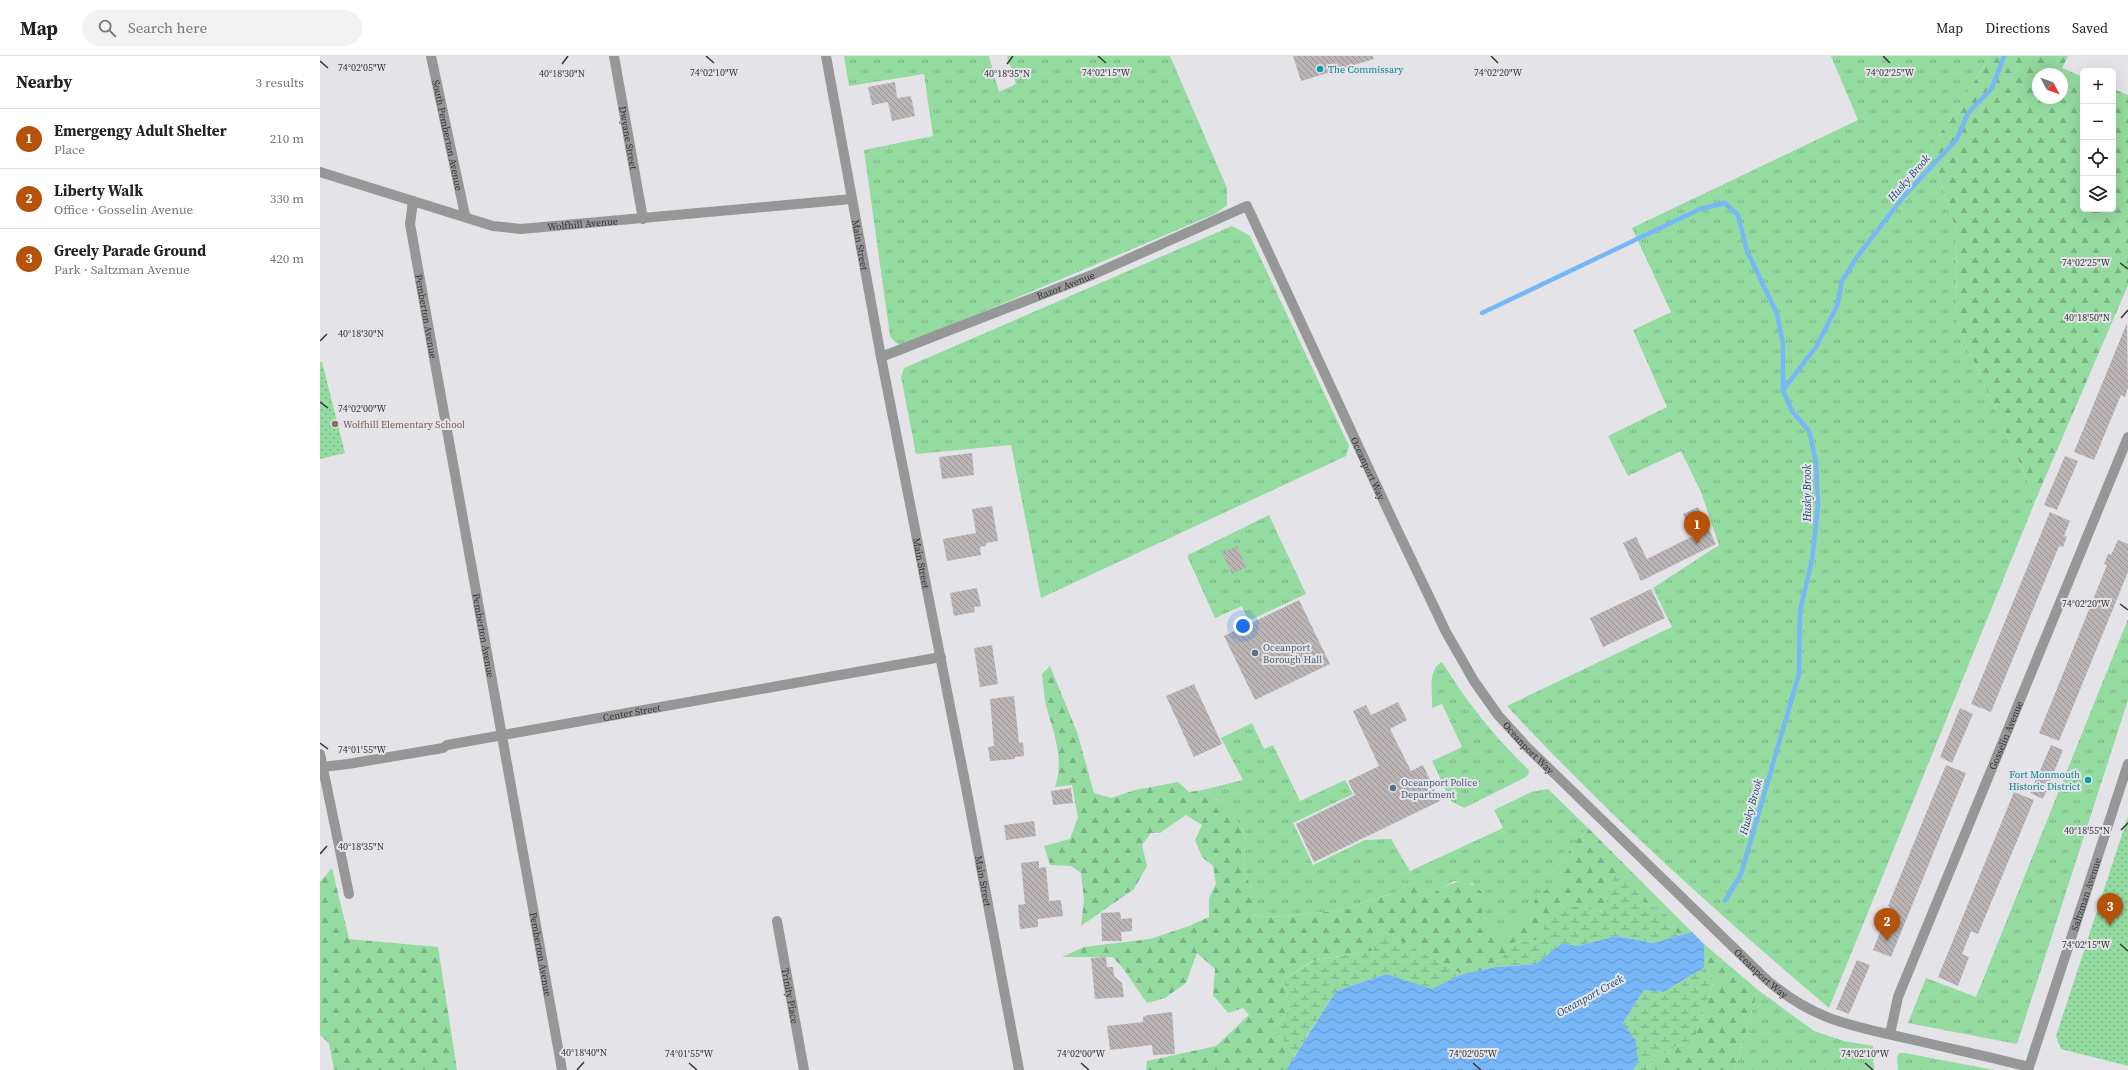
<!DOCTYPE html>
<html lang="en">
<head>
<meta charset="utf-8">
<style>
  body { margin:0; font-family:"Source Serif 4",serif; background:#f2f2f2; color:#222 }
  .controls { position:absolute; right:12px; top:12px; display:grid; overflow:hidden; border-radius:6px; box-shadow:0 4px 16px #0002 }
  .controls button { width:36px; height:36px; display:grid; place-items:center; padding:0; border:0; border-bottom:1px solid #e0e0e0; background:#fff; color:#222; font:20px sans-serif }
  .compass { position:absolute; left:1712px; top:12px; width:36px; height:36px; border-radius:50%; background:#fff; box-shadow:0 4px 16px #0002; rotate:131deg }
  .you { position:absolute; left:923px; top:570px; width:14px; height:14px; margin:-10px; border:3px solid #fff; border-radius:50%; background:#1a73e8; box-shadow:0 0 0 6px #1a73e833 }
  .badge { display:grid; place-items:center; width:26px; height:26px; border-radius:50%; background:#b45309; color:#fff; font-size:13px; font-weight:700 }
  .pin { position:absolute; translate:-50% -33px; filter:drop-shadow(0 1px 2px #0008) }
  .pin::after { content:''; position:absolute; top:21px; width:14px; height:12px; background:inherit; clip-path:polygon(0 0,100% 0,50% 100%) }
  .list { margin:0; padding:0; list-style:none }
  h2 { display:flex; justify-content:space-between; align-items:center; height:52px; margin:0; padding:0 16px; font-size:17px }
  h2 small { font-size:13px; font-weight:400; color:#767676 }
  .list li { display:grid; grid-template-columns:26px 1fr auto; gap:12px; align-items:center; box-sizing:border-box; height:60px; padding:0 16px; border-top:1px solid #e0e0e0 }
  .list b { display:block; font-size:15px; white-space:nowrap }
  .list p { margin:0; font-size:13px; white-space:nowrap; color:#767676 }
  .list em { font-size:13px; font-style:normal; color:#767676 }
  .icon { flex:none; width:22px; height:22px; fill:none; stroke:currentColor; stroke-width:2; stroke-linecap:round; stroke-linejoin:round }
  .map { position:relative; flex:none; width:1808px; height:1014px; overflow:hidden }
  header { display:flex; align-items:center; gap:24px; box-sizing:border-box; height:56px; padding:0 20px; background:#fff; border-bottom:1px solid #e0e0e0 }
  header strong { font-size:19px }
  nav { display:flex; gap:22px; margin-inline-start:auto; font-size:14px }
  .search { width:280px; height:36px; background:#f2f2f2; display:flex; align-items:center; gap:10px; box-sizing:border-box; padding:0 14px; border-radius:22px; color:#767676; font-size:15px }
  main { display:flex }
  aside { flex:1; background:#fff }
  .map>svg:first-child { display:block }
  .grass { fill:url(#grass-tufts) }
  .forest { fill:url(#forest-firs); fill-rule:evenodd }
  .wetland { fill:url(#wetland-marsh) }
  .park { fill:url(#park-dots) }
  .water { fill:url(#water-waves) }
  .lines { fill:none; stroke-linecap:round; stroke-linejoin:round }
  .stream { stroke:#77b7f8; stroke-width:4.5 }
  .building { fill:url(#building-back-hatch) }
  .minor { stroke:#959897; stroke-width:10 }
  .tertiary { stroke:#959897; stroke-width:10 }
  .ticks { fill:none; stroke:#363638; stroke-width:1.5 }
  .culture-dot { fill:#0f9aa8; stroke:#e3e3e8; stroke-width:1.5 }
  .education-dot { fill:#8d6e63; stroke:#e3e3e8; stroke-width:1.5 }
  .service-dot { fill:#5c6f8a; stroke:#e3e3e8; stroke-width:1.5 }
  .labels { text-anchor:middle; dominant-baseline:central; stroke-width:4; stroke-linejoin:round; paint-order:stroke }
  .culture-label { font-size:10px; fill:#0d838f; stroke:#e3e3e8; text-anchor:start }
  .street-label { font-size:10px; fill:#363638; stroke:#e3e3e8 }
  .education-label { font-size:10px; fill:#785e54; stroke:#e3e3e8; text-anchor:start }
  .service-label { font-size:10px; fill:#4e5e75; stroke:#e3e3e8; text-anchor:start }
  .water-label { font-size:11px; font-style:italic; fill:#194670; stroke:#e3e3e8 }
  .ticks-label { font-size:10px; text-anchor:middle; fill:#363638; stroke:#e3e3e8; stroke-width:4; stroke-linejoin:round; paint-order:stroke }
</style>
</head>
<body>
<header>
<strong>Map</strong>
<div class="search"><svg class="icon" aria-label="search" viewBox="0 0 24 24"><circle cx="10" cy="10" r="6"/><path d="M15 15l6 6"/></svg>Search here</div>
<nav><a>Map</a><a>Directions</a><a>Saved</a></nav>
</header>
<main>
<aside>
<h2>Nearby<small>3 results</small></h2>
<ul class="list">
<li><span class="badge">1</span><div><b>Emergengy Adult Shelter</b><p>Place</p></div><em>210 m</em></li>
<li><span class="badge">2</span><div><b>Liberty Walk</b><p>Office · Gosselin Avenue</p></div><em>330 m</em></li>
<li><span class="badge">3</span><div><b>Greely Parade Ground</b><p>Park · Saltzman Avenue</p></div><em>420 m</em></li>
</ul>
</aside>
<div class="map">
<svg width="1808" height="1014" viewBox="0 0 1808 1014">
  <defs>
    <pattern id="grass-tufts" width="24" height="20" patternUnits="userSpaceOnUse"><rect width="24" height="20" fill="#94dba0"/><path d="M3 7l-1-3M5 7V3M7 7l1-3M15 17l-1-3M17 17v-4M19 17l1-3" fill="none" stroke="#7ab283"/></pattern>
    <pattern id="forest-firs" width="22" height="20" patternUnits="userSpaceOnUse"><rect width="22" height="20" fill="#94dba0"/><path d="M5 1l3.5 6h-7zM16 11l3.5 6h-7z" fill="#7ab283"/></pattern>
    <pattern id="wetland-marsh" width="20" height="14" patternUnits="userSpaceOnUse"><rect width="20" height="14" fill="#94dba0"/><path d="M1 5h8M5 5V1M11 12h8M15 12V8" fill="none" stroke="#7ab283"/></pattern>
    <pattern id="park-dots" width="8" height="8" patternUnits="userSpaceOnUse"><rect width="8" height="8" fill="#94dba0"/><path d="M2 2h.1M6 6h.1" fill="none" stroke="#7ab283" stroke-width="1.8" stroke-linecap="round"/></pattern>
    <pattern id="water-waves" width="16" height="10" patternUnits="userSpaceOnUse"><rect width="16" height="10" fill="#77b7f8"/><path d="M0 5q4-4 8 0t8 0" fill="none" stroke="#6296ca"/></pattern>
    <pattern id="building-back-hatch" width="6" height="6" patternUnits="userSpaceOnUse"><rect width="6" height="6" fill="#bab4b5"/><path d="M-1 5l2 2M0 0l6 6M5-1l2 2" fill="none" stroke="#989394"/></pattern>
  </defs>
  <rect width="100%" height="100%" fill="#e3e3e8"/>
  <!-- grass -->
  <path class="grass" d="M 524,0 L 669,0 L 679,36 L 696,28 L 687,0 L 850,0 L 907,132 L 907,149 L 895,158 L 585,289 C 578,289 574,286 570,280 L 544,94 L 613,80 L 604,18 L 529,30 Z
    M 1511,0 L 1671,0 L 1611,91 L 1636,175 L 1637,268 L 1716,443 L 1509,952 C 1397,857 1287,758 1187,650 L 1352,571 L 1333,532 L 1399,489 L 1381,436 L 1361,395 L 1308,420 L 1288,380 L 1347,351 L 1313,274 L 1351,256 L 1312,172 L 1538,64 Z
    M 912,170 L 930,180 L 1029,390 L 1026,400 L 721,542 L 691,389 L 596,398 L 581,321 L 584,312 Z
    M 949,459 L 986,538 L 928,565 L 922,550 L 895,562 L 868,502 L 868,499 Z
    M 1808,563 L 1808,644 L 1697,988 L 1588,967 L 1606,922 L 1656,941 Z
    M 1122,606 C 1147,646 1175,682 1209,714 L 1208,719 L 1204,722 L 1144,752 L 1131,745 L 1112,705 L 1142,691 L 1122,648 L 1112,652 C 1113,639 1107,612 1122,606 Z
    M 932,667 L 944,693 L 953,689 L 980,745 L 1025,724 L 1033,738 L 973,767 L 993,809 L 1045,784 L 1071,783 L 1090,815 L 1183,772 L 1174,754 L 1211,736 L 1228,733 L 1267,771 L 1236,813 L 1256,831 L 1216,842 L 1212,854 L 1180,885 L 1162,857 L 1153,828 L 1134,825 L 1112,838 L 1093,826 L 1073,838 L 1053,843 L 1025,854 L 955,861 L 932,859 L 932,837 L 923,807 L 926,780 L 908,751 L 883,734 L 923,724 L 901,682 Z
    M 1438,934 L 1494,975 L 1524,985 L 1553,990 L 1554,1014 L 1415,1014 Z
    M 1579,997 L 1585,997 L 1674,1014 L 1578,1014 L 1577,1002 Z"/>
  <!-- forest -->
  <path class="forest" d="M 1671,0 L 1748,0 L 1742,12 L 1763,21 L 1763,153 L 1793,153 L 1793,33 L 1808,39 L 1808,229 L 1716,443 L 1637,268 L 1636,175 L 1611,91 ZM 1718,18 L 1742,18 L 1742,42 L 1718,42 Z
    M 730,610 L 757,676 L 774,737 L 791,742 L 815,734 L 858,726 L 869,736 L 883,734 L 908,751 L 926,780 L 923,807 L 932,837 L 932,859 L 955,861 L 1025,854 L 1053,843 L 1073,838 L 1093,826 L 1112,838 C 1136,824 1144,819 1166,840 L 1162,857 L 1180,885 L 1211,854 L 1216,842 L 1227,833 L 1255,831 L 1236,813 L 1267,771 L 1372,876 L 1358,880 L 1349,860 L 1322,845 L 1314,828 L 1283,856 L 1253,850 L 1220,884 L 1194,886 L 1175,911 L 1142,918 L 1061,875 L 1053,895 L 994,904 L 964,924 L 970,952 L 954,974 L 975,999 L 966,1014 L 826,1014 L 827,1005 L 896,990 L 929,959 L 923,952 L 908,957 L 893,939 L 895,913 L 877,897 L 866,927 L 845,942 L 827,947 L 805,915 L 793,901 L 742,901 L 764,891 L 830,883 L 869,870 L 889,861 L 889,842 L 896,828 L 893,810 L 882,801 L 875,784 L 882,769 L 866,759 L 840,777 L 831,777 L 822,789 L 827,810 L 814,833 L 761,870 L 764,844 L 761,817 L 751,810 L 730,809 L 724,790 L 750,783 L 758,761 L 752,729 L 735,731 C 745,703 733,676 726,649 C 724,639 723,628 722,618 Z
    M 12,812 L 29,883 L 118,891 L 137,1014 L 14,1014 L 9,987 L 0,979 L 0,826 Z
    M 1384,888 L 1438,934 L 1415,1014 L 1326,1014 L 1336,1002 L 1358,989 L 1372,991 C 1379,968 1387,947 1394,924 L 1384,912 Z"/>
  <!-- wetland -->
  <path class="wetland" d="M 1297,813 L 1314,828 L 1322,845 L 1349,860 L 1358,880 L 1333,887 L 1296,880 L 1258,890 L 1242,887 L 1216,908 L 1175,911 L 1194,886 L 1220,884 L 1228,860 L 1253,850 L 1283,856 Z
    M 1061,875 L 1142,918 L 1112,934 L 1066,918 L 1016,935 L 975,999 L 954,974 L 970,952 L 964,924 L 995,904 L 1053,895 Z
    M 1384,912 L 1394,924 C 1387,947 1379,968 1372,991 L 1358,989 L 1336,1002 L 1326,1014 L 1313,1014 L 1318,1007 L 1303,967 L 1324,934 L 1343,936 Z"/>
  <!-- park -->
  <path class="park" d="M 0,306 L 2,306 L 25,397 L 0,403 Z
    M 1808,760 L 1808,1010 L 1741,993 L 1736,980 Z"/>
  <!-- water -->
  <path class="water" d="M 1372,876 L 1384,888 L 1384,912 L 1343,936 L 1324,934 L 1303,967 L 1316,985 L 1318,1007 L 1313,1014 L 966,1014 L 1016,935 L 1066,918 L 1112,933 L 1142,918 L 1175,911 L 1216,908 L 1242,887 L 1258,890 L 1296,880 L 1333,887 Z"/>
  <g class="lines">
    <!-- stream -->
    <path class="stream" d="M 1162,257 L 1380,153 L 1405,147 L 1418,159 L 1427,195 L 1457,258 L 1463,288 L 1463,333
      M 1405,845 L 1421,818 L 1479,618 L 1480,555 L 1492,504 L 1498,450 L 1496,406 L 1489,375 L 1472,355 L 1463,334 L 1496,291 L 1517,250 L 1522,225 L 1537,201 L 1584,140 L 1637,83 L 1648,57 L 1672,32 L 1684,0"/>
  </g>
  <!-- building -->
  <path class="building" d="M 973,0 L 1053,0 L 1054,3 L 981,25 Z
    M 575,26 L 577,42 L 591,40 L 595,60 L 572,65 L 568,46 L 552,49 L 548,31 Z
    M 1807,267 L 1808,332 L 1805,341 L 1801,339 L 1774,404 L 1754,396 Z
    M 652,397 L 654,419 L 622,423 L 619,401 Z
    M 1745,400 L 1758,405 L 1737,454 L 1724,449 Z
    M 672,450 L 678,485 L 666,487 L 666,490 L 660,491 L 661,499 L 627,505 L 623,483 L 656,477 L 652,453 Z
    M 1378,451 L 1396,488 L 1321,525 L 1303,487 L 1316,481 L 1327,503 L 1373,480 L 1363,458 Z
    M 1730,456 L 1750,465 L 1744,480 L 1747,481 L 1743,491 L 1739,490 L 1671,656 L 1651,648 Z
    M 1798,484 L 1808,488 L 1808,516 L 1739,685 L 1719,677 L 1787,509 L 1784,508 L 1788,498 L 1791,499 Z
    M 917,490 L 926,511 L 912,518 L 902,497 Z
    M 657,532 L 661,550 L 654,551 L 655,556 L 634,560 L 630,537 Z
    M 1331,533 L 1345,562 L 1283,591 L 1270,562 Z
    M 979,544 L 1010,608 L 935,644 L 904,580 Z
    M 672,589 L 678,628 L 660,631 L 654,592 Z
    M 874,628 L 902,688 L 874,701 L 846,640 Z
    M 694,640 L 699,687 L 703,686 L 704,700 L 695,701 L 695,703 L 670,705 L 668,691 L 674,690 L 670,643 Z
    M 1078,646 L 1087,664 L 1070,673 L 1091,715 L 1103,709 L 1120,745 L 994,806 L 976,768 L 1035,739 L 1028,725 L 1059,710 L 1033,655 L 1046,649 L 1051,659 Z
    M 1640,652 L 1653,658 L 1632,707 L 1620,701 Z
    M 1731,689 L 1743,694 L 1723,743 L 1710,737 Z
    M 1626,709 L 1646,717 L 1571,901 L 1553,894 L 1570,851 L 1568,850 Z
    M 751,732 L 753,747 L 733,749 L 731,735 Z
    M 1694,736 L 1714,744 L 1658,878 L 1651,875 L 1642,898 L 1649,901 L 1638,930 L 1618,921 Z
    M 714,765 L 716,780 L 686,784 L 684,769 Z
    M 719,805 L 719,812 L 726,811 L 729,845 L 741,844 L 743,860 L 718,863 L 718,871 L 700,873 L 698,849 L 705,848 L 701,807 Z
    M 800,856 L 801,863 L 812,862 L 812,875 L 801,876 L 802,885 L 782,885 L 781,857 Z
    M 786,901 L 787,911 L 793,911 L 794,920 L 802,927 L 804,941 L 775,943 L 771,902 Z
    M 1537,904 L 1550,909 L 1529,958 L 1516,953 Z
    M 852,956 L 855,998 L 833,999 L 832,989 L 790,994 L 787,970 L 823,966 L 823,961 L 828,959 Z"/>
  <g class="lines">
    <!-- minor -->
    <g class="minor">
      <path id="s1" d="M 111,0 L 145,159"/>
      <path id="s2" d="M 294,0 L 323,163"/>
      <path id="s3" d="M 0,116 L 173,170 L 201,173 L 532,143"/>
      <path id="s4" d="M 93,145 L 90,168 L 242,1014"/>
      <path id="s5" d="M 561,301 L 772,219 L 927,150 L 1073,465 L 1126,576 L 1154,625 L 1178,659 L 1206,690 L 1447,924 C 1496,966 1534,970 1594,984 C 1632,993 1671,1001 1709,1011"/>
      <path d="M 0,698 L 29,838"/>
      <path id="s6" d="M 2,711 L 28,708 L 123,692 L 127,689 L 183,679 L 621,601"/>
      <path id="s7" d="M 457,865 L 484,1014"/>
      <path id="s8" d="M 1570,978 L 1578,941 L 1808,381"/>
    </g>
    <!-- tertiary -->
    <g class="tertiary">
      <path id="s9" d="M 506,0 L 561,301 L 646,731 L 699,1014"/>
      <path id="s10" d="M 1708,1014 L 1808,708"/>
    </g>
  </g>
  <!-- ticks -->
  <path class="ticks" d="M 386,0 L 394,7M 778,0 L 786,7M 1171,0 L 1178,7M 1563,0 L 1570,7M 0,5 L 8,12M 242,8 L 248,0M 687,8 L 693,0M 1800,207 L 1808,213M 1801,262 L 1808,254M 0,285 L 7,278M 0,346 L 8,352M 1800,548 L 1808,554M 0,687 L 8,693M 1801,774 L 1808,767M 0,798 L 7,790M 1800,888 L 1808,895M 369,1007 L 377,1014M 761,1007 L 769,1014M 1153,1007 L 1161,1014M 1545,1007 L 1553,1014M 257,1014 L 264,1006"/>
  <!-- markers -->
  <g class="culture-dot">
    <circle cx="1000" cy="13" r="4"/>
    <circle cx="1768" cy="724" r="4"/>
  </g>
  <circle class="education-dot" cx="15" cy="368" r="4"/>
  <g class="service-dot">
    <circle cx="935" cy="597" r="4"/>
    <circle cx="1073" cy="732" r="4"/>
  </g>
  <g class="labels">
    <!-- culture labels -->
    <g class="culture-label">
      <text x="1008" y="13">The Commissary</text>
      <text x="1760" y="718" text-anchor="end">Fort Monmouth<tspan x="1760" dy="12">Historic District</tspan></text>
    </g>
    <!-- street labels -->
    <g class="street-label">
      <text stroke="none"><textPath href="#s1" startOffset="81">South Pemberton Avenue</textPath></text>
      <text stroke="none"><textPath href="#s2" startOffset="83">Dwyane Street</textPath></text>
      <text stroke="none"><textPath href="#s3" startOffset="271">Wolfhill Avenue</textPath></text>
      <text stroke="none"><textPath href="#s9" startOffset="192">Main Street</textPath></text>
      <text stroke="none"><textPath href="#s5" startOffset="198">Razor Avenue</textPath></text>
      <text stroke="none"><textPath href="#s4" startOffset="117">Pemberton Avenue</textPath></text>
      <text stroke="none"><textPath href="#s5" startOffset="685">Oceanport Way</textPath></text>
      <text stroke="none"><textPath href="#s9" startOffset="516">Main Street</textPath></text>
      <text stroke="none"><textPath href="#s4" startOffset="441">Pemberton Avenue</textPath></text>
      <text stroke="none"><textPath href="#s6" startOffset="315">Center Street</textPath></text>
      <text stroke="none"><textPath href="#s8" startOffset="321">Gosselin Avenue</textPath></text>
      <text stroke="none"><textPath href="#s5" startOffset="1009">Oceanport Way</textPath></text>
      <text stroke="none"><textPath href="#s9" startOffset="840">Main Street</textPath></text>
      <text stroke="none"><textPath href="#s10" startOffset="185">Saltzman Avenue</textPath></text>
      <text stroke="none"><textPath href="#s4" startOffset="765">Pemberton Avenue</textPath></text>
      <text stroke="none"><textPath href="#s5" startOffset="1333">Oceanport Way</textPath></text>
      <text stroke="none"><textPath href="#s7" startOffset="76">Trinity Place</textPath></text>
    </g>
    <!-- education labels -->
    <g class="education-label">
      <text x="23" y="368">Wolfhill Elementary School</text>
    </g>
    <!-- service labels -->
    <g class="service-label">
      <text x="943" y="591">Oceanport<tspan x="943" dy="12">Borough Hall</tspan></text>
      <text x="1081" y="726">Oceanport Police<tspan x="1081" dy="12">Department</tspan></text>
    </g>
    <!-- water labels -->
    <g class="water-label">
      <text transform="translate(1589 122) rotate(-49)">Husky Brook</text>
      <text transform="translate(1487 437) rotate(-90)">Husky Brook</text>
      <text transform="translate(1431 751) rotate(-74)">Husky Brook</text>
      <text transform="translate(1270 940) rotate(-29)">Oceanport Creek</text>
    </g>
  </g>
  <g class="ticks-label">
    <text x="42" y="15">74°02'05"W</text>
    <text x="394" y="20">74°02'10"W</text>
    <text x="786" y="20">74°02'15"W</text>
    <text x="1178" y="20">74°02'20"W</text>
    <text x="1570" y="20">74°02'25"W</text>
    <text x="242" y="21">40°18'30"N</text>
    <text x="687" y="21">40°18'35"N</text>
    <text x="1766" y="210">74°02'25"W</text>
    <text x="1767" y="265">40°18'50"N</text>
    <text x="41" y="281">40°18'30"N</text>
    <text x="42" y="356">74°02'00"W</text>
    <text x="1766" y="551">74°02'20"W</text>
    <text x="42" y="697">74°01'55"W</text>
    <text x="1767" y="778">40°18'55"N</text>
    <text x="41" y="794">40°18'35"N</text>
    <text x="1766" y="892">74°02'15"W</text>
    <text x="264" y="1000">40°18'40"N</text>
    <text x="369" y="1001">74°01'55"W</text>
    <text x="761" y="1001">74°02'00"W</text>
    <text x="1153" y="1001">74°02'05"W</text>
    <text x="1545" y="1001">74°02'10"W</text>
  </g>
</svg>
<div class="controls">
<button>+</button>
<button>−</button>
<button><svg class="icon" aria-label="locate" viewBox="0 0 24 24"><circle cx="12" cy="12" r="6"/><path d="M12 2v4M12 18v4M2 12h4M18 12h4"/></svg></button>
<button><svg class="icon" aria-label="layers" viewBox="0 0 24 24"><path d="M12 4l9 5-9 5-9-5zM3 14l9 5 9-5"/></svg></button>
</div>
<svg class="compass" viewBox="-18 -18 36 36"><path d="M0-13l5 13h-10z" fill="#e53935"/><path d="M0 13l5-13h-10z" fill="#767676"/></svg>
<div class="you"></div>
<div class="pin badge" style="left:1377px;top:488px">1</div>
<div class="pin badge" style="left:1567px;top:885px">2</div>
<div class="pin badge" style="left:1790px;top:870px">3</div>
</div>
</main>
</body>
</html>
